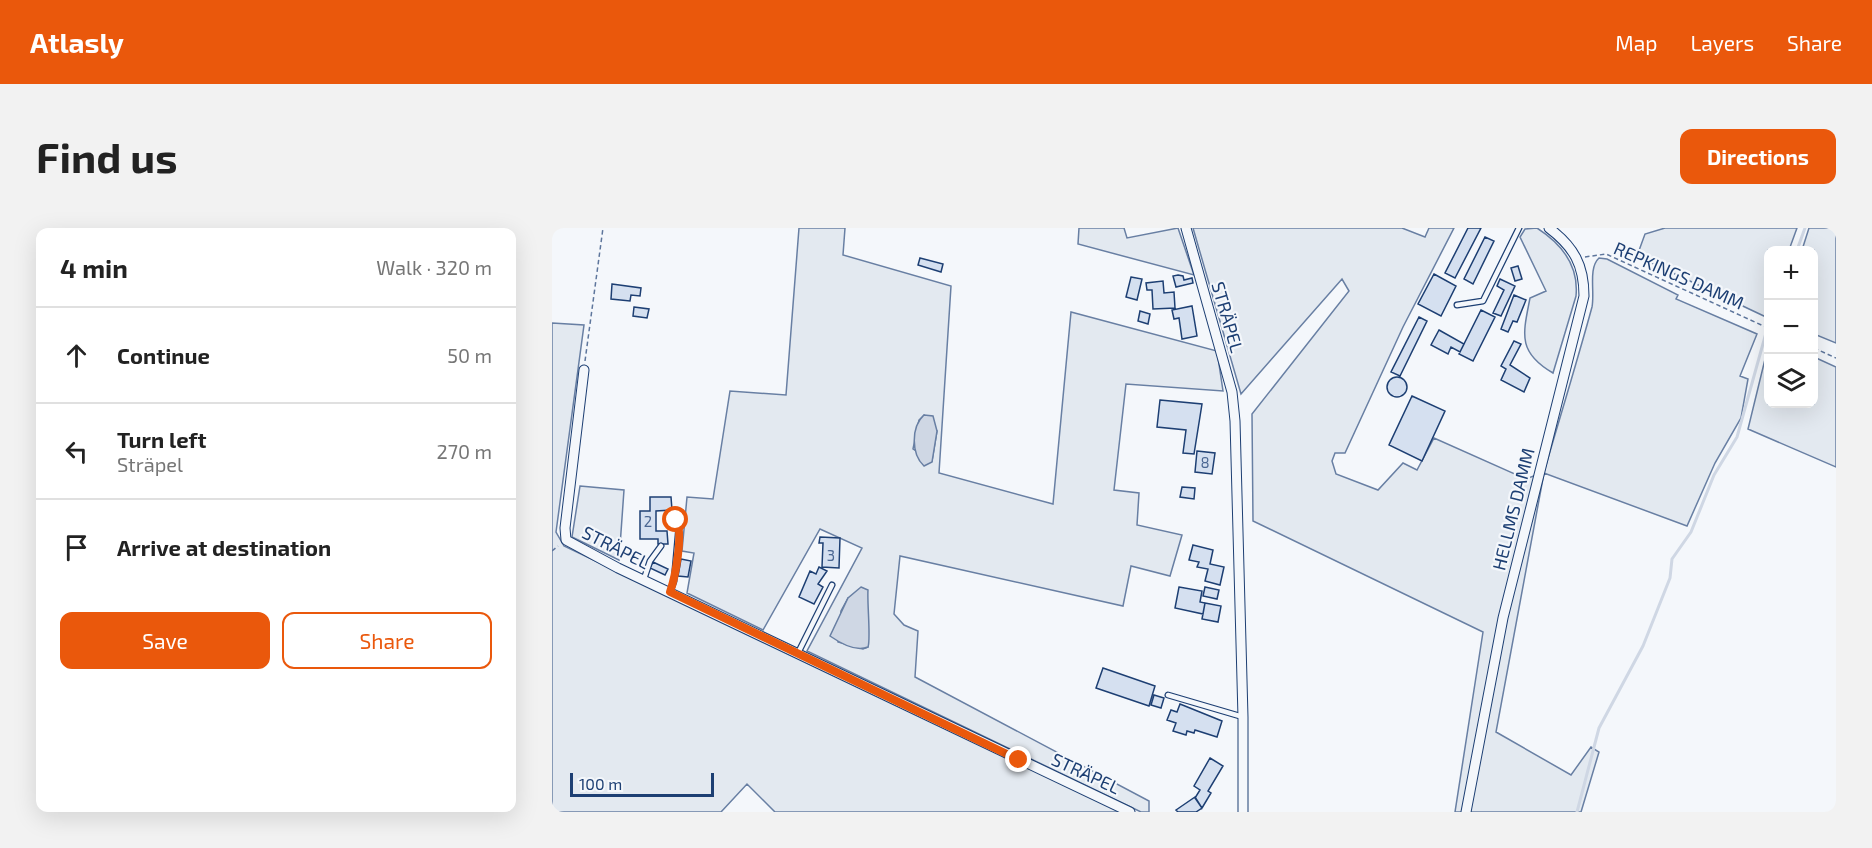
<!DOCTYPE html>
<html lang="en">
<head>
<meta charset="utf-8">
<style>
  body { margin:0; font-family:"Exo 2",sans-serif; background:#f2f2f2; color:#222 }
  .controls { position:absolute; right:18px; top:18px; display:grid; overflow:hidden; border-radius:12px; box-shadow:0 6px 24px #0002 }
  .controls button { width:54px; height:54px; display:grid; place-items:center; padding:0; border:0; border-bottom:2px solid #e0e0e0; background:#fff; color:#222; font:30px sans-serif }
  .scale { position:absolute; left:18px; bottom:15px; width:144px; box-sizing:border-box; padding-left:6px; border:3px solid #1d3f73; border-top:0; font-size:16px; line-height:21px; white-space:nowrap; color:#1d3f73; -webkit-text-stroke:4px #f4f7fb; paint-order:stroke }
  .stop { position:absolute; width:18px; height:18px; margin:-14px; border:4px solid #ea580c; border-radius:50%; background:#fff }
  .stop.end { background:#ea580c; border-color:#fff; box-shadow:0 2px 6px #0008 }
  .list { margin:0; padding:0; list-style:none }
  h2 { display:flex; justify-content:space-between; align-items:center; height:78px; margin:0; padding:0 24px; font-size:26px }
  h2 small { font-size:20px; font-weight:400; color:#767676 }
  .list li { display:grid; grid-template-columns:39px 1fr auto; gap:18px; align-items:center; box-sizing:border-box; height:96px; padding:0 24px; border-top:2px solid #e0e0e0 }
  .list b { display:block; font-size:22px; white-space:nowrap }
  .list p { margin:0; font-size:20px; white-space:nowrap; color:#767676 }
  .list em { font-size:20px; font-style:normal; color:#767676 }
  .actions { display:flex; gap:12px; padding:18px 24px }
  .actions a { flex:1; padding:14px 0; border:2px solid #ea580c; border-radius:12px; text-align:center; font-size:21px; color:#ea580c }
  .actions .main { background:#ea580c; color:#fff }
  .icon { flex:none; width:33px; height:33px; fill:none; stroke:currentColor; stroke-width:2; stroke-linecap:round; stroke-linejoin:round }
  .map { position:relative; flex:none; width:1284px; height:584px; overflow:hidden; border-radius:12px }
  header { display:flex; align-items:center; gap:36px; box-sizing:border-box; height:84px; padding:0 30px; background:#ea580c; color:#fff }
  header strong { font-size:28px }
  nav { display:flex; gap:33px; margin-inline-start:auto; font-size:21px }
  .intro { display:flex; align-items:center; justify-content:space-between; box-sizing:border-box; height:144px; padding:0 36px }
  h1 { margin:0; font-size:42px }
  .button { padding:15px 27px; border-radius:12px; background:#ea580c; color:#fff; font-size:21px; font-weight:700 }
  main { display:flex; gap:36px; padding:0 36px }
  aside { flex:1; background:#fff; border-radius:12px; box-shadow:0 6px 24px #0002 }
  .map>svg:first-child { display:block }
  .green { fill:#e3e9f0; stroke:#687fa3; stroke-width:1.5; fill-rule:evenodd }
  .water { fill:#cfd7e4; stroke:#687fa3; stroke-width:1.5 }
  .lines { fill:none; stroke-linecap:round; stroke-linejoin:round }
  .stream { stroke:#cfd7e4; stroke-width:3 }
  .building { fill:#d5e0f0; stroke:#1d3f73; stroke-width:1.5 }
  .lane-casing { stroke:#1d3f73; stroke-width:7 }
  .street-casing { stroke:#1d3f73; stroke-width:11 }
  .path { stroke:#5e769c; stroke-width:1.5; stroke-dasharray:4.5 3; stroke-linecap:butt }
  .lane { stroke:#f4f7fb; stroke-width:4.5 }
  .street { stroke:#f4f7fb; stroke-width:9 }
  .route { stroke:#ea580c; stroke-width:8 }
  .labels { text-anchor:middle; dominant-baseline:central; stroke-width:4.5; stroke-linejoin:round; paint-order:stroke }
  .number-label { font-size:15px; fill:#4b6792 }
  .street-label { font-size:18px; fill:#1d3f73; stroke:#f4f7fb }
</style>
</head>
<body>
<header>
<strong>Atlasly</strong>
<nav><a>Map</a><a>Layers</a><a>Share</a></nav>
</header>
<div class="intro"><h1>Find us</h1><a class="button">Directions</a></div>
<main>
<aside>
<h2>4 min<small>Walk · 320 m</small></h2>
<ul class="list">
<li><svg class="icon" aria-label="ahead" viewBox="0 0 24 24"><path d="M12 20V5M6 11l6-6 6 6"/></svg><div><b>Continue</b></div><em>50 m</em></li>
<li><svg class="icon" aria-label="left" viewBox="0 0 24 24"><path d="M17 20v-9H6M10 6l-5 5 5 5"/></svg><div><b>Turn left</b><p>Sträpel</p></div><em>270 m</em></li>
<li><svg class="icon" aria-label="arrive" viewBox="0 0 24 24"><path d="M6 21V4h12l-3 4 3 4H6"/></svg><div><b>Arrive at destination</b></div></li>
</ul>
<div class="actions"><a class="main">Save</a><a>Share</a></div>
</aside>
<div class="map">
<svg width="1284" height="584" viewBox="0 0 1284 584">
  <rect width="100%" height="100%" fill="#f4f7fb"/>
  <!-- green -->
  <path class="green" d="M 247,0 L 293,0 L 291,27 L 399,58 L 387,245 L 501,276 L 519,84 L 665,123 L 671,163 L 574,156 L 562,262 L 587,265 L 585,297 L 630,307 L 618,348 L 579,338 L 571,378 L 348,328 L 342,386 L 352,397 L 366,403 L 363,449 L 597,573 L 597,584 L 589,584 L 255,423 L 310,320 L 268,301 L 211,402 L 135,365 L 142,325 L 130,323 L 135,269 L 161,271 L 178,163 L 234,167 ZM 372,187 L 385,203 L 380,233 L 361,221 L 367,192 ZM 296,370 L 315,384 L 316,419 L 311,421 L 286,414 L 289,383 Z
    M 527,0 L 572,0 L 575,10 L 626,0 L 642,47 L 526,16 Z
    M 641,0 L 850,0 L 873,9 L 877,0 L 902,0 L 851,99 L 793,225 L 783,225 L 780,233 L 784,246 L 826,262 L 851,235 L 865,242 L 882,210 L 974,251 L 992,244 C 1008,189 1025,134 1040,79 C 1043,64 1036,40 1047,30 L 1055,31 L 1126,67 L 1124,71 L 1205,106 L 1188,148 L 1196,151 L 1189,190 L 1163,235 L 1135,298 L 992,245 L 944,504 L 1019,547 L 1039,519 L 1047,524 L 1029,584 L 903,584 L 931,404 L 701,293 L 700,186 L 797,63 L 790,51 L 689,166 Z
    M 985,0 C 1010,16 1027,37 1024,68 L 1001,145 C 965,124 971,106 978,70 L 994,63 L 968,9 L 973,1 Z
    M 1113,0 L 1245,0 L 1237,22 L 1216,22 L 1214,89 L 1085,28 L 1093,6 Z
    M 1257,0 L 1284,0 L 1284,115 L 1262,106 L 1262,22 L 1250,22 Z
    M 0,95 L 32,97 L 4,304 L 12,318 L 570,584 L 223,584 L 195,556 L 169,584 L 0,584 Z
    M 1216,119 L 1216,176 L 1262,176 L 1262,129 L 1284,139 L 1284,239 L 1196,201 Z
    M 28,258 L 72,262 L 67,332 L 20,309 Z"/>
  <!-- water -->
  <path class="water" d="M 372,187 L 381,188 L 385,203 L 380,234 L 372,238 C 359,226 359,199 372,187 Z
    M 309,359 L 316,362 C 315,375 319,411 316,419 C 304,424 288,415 278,408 L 296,370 Z"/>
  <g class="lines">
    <!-- stream -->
    <path class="stream" d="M 1245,22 L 1253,0
      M 1025,584 L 1047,500 L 1091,418 L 1118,350 L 1120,331 L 1139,304 L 1162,247 L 1185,209 L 1214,105"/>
  </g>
  <!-- building -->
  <path class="building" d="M 916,0 L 929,0 L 903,50 L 893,45 Z
    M 933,9 L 942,13 L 921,56 L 912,51 Z
    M 368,30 L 391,36 L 389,44 L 366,37 Z
    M 966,38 L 970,51 L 963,53 L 959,40 Z
    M 882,46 L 904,58 L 889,88 L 866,76 Z
    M 626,47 L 631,48 L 632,52 L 640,50 L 641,55 L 624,59 L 621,48 Z
    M 579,49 L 590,51 L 585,72 L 574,69 Z
    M 948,51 L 963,58 L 949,88 L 941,85 L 952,62 L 945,58 Z
    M 611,53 L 612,65 L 622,64 L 623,80 L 601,81 L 600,62 L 595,62 L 594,55 Z
    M 60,56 L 89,60 L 88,68 L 79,67 L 78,73 L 59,71 Z
    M 962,67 L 974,72 L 965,94 L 961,93 L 956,104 L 949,101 Z
    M 640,78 L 645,108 L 630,111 L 627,90 L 622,91 L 620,82 Z
    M 82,79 L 97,81 L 95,90 L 81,88 Z
    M 929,82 L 943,89 L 921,133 L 907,126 Z
    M 588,83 L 598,86 L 596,96 L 586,93 Z
    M 867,89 L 875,93 L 848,148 L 839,144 Z
    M 887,102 L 912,116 L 908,124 L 899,119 L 896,126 L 879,117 Z
    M 962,113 L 969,116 L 958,137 L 978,150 L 972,164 L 949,152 L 954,141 L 949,138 Z
    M835 159a10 10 0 1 1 20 0a10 10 0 1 1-20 0Z
    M 860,168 L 893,183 L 870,233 L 837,217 Z
    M 608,172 L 650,176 L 642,226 L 631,225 L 634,202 L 605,199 Z
    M 645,223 L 663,225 L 660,246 L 643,244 Z
    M 630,259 L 643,260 L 642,271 L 628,269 Z
    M 98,269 L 119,269 L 120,282 L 104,283 L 104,303 L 115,303 L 116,316 L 106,316 L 106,311 L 88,311 L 88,283 L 98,283 Z
    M 268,309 L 288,310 L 287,340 L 270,339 L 271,315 L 267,315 Z
    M 641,317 L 661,322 L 658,336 L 672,339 L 668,357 L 653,353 L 656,341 L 645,339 L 647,334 L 637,332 Z
    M 129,331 L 139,333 L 136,349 L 126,348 Z
    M 101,334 L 116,341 L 113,347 L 98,340 Z
    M 267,339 L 275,343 L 266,356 L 271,359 L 262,376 L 247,369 L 258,343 L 264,346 Z
    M 627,359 L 650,363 L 648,374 L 653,375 L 651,386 L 623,380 Z
    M 653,359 L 667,362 L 665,371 L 651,368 Z
    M 653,375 L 669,378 L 666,394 L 650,391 Z
    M 551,440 L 603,458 L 597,478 L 544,460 Z
    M 602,467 L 612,470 L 609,480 L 599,477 Z
    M 628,476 L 670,493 L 665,509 L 643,502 L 642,505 L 635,503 L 634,507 L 621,503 L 624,495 L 615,492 L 619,482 L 625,484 Z
    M 658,530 L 671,538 L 656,563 L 659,565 L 650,580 L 643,570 L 648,562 L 642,558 Z
    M 643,569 L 650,580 L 644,584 L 626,584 L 624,582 Z"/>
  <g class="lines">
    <!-- lane casing -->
    <g class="lane-casing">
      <path id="lane" d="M 905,77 L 931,73 L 967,0
        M 116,289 L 124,292 L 127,297 L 122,353 L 118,364
        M 92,351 L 98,333 L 109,318
        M 246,425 L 280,357
        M 616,467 L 691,489"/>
    </g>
    <!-- street casing -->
    <g class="street-casing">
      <path id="street" d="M 634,0 L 680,164 L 683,193 L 691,489 L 691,584
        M 32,142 L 13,300 L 14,312 L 66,340 L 578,584
        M 914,584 L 951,390 L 1032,68 C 1032,37 1022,19 997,0"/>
    </g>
    <!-- path -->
    <path class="path" d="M 1033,29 L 1054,26 L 1216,100
      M 1262,120 L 1284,130
      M 33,133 L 51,0
      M 0,323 L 6,318"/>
    <!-- lane -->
    <use href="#lane" class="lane"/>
    <!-- street -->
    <use href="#street" class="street"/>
  </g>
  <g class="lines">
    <!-- route -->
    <path class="route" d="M 124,292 C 132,305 123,350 118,364 L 467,532"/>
  </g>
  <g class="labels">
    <!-- number labels -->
    <g class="number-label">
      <text x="653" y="234">8</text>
      <text x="96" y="293">2</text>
      <text x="279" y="327">3</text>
    </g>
    <!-- street labels -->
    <g class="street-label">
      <text transform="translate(1127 47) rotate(24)">REPKINGS DAMM</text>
      <text transform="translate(676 89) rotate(74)">STRÄPEL</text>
      <text transform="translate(961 281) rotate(-76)">HELLMS DAMM</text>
      <text transform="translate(64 319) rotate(27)">STRÄPEL</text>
      <text transform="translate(534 545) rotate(25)">STRÄPEL</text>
    </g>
  </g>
</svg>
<div class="controls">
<button>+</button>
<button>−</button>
<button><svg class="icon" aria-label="layers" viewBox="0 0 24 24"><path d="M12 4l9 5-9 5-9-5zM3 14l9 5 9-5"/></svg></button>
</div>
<div class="scale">100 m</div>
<div class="stop" style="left:124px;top:292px"></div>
<div class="stop end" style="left:467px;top:532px"></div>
</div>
</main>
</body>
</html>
